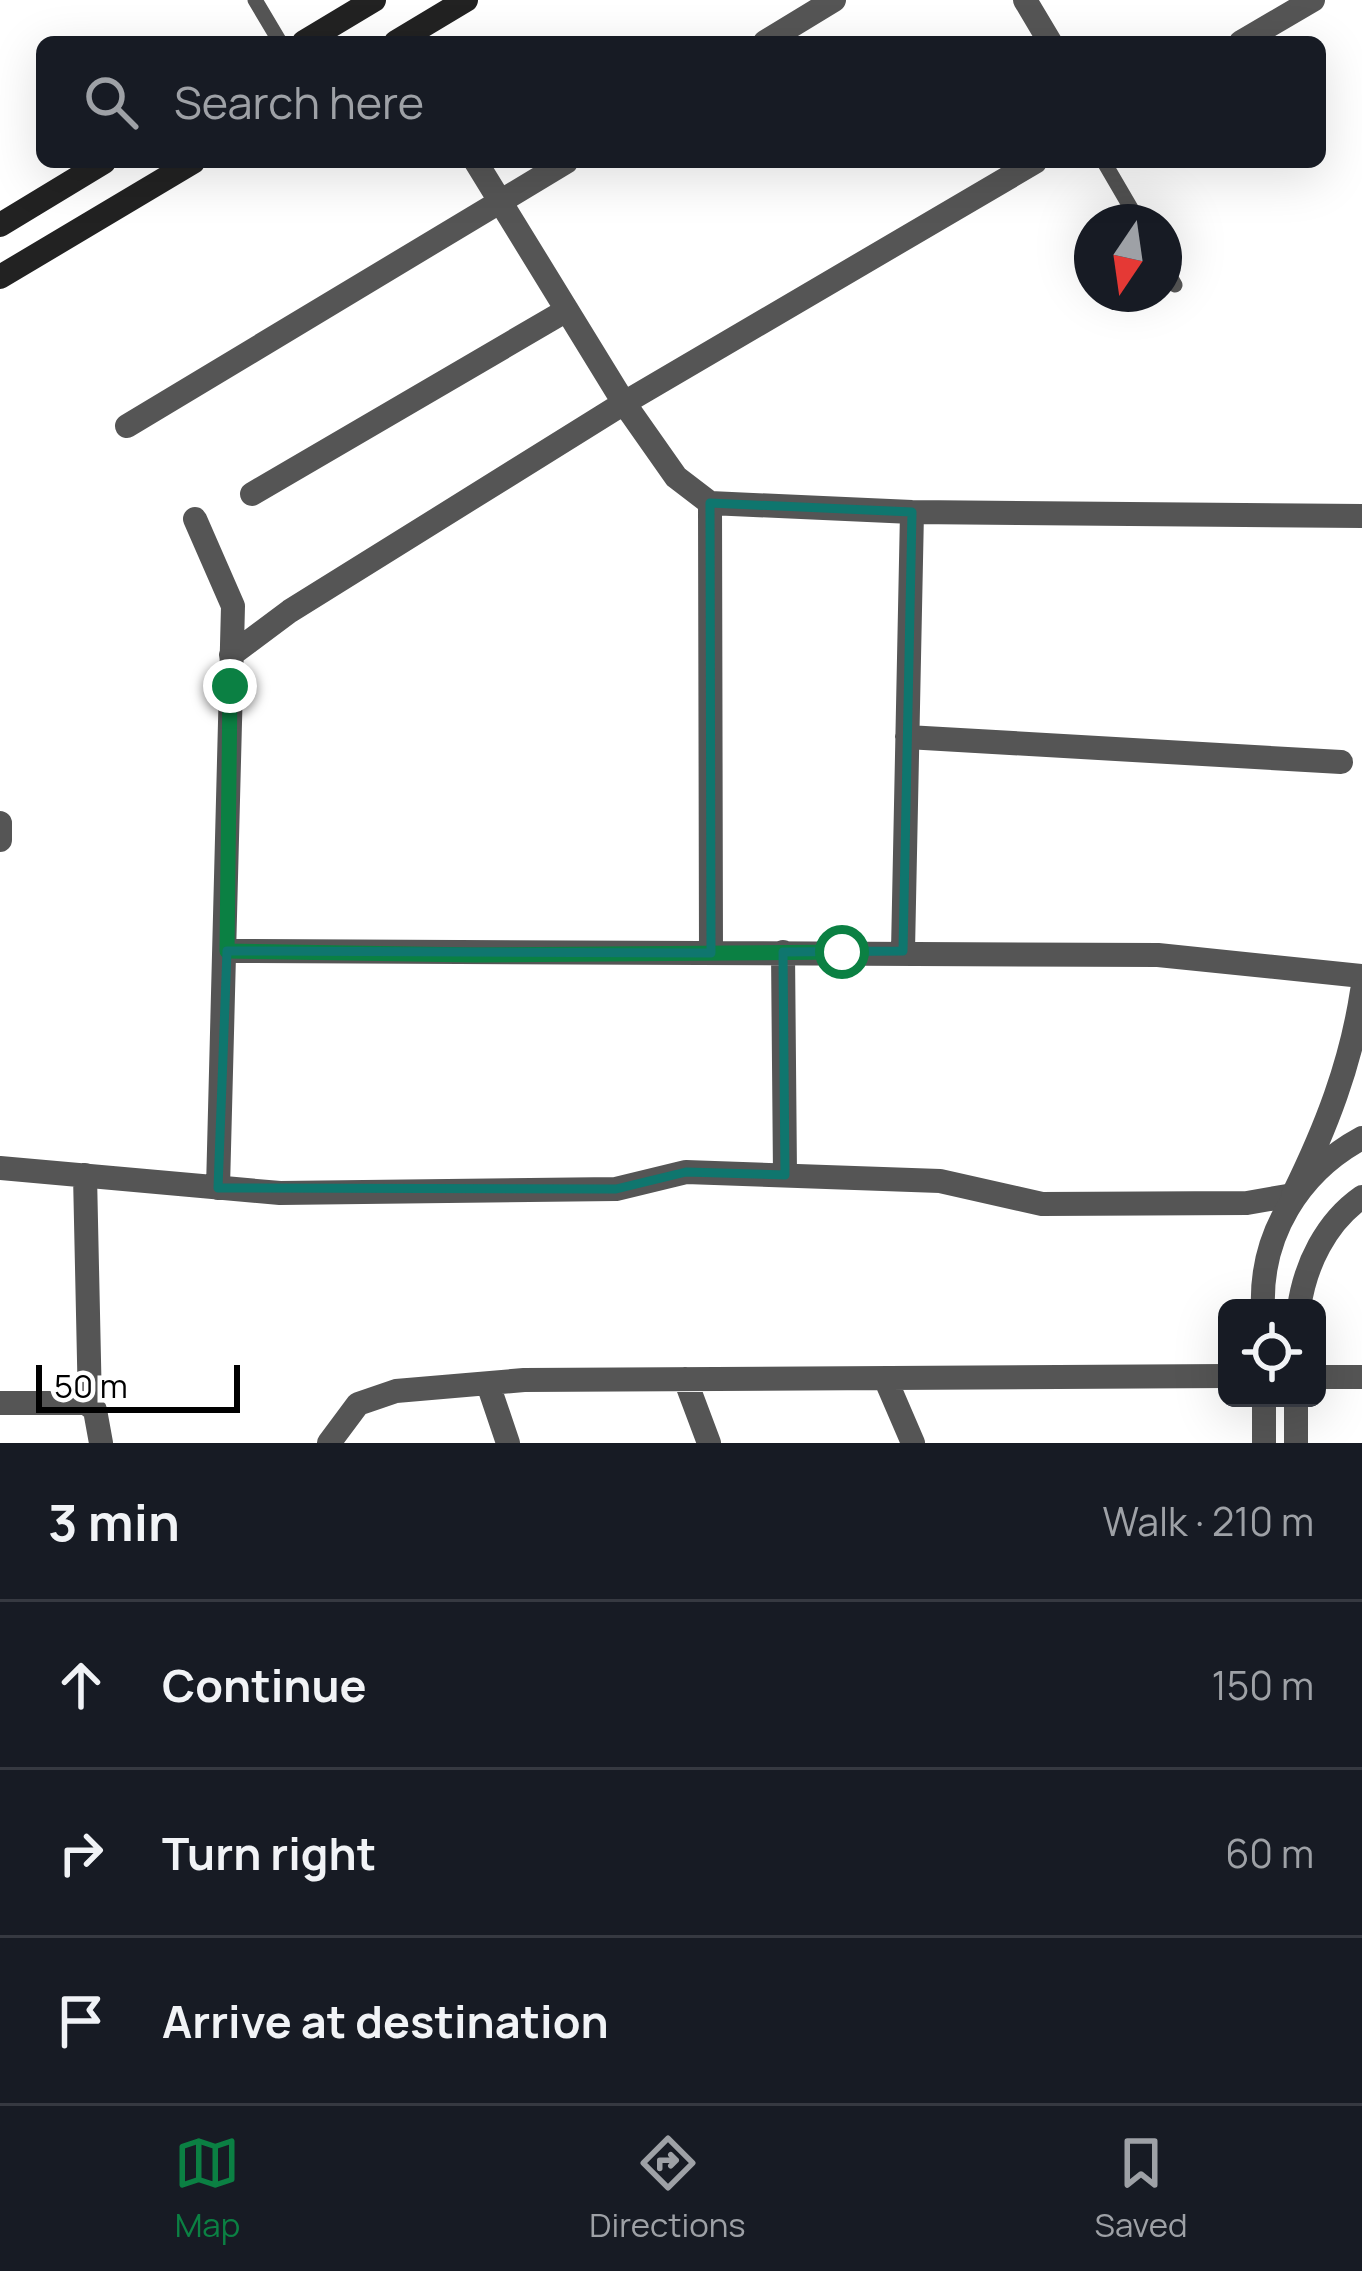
<!DOCTYPE html>
<html lang="en">
<head>
<meta charset="utf-8">
<style>
  body { margin:0; font-family:Manrope,sans-serif; background:#20242c; color:#f1f3f6 }
  .controls { position:absolute; right:36px; bottom:36px; display:grid; overflow:hidden; border-radius:18px; box-shadow:0 12px 48px #0002 }
  .controls button { width:108px; height:108px; display:grid; place-items:center; padding:0; border:0; border-bottom:3px solid #363941; background:#171b24; color:#f1f3f6; font:60px sans-serif }
  .compass { position:absolute; left:1074px; top:204px; width:108px; height:108px; border-radius:50%; background:#171b24; box-shadow:0 12px 48px #0002; rotate:193deg }
  .scale { position:absolute; left:36px; bottom:30px; width:204px; box-sizing:border-box; padding-left:12px; border:6px solid #000; border-top:0; font-size:33px; line-height:42px; white-space:nowrap; color:#000; -webkit-text-stroke:9px #fff; paint-order:stroke }
  .stop { position:absolute; width:36px; height:36px; margin:-27px; border:9px solid #0b8043; border-radius:50%; background:#fff }
  .stop.end { background:#0b8043; border-color:#fff; box-shadow:0 3px 12px #0008 }
  .list { margin:0; padding:0; list-style:none }
  h2 { display:flex; justify-content:space-between; align-items:center; height:156px; margin:0; padding:0 48px; font-size:51px }
  h2 small { font-size:39px; font-weight:400; color:#9ea1a6 }
  .list li { display:grid; grid-template-columns:78px 1fr auto; gap:36px; align-items:center; box-sizing:border-box; height:168px; padding:0 48px; border-top:3px solid #363941 }
  .list b { display:block; font-size:45px; white-space:nowrap }
  .list em { font-size:39px; font-style:normal; color:#9ea1a6 }
  .icon { flex:none; width:66px; height:66px; fill:none; stroke:currentColor; stroke-width:2; stroke-linecap:round; stroke-linejoin:round }
  .map { position:relative; flex:none; width:1362px; height:1443px; overflow:hidden }
  .search { position:absolute; background:#171b24; box-shadow:0 12px 48px #0002; left:36px; right:36px; top:36px; height:132px; display:flex; align-items:center; gap:30px; box-sizing:border-box; padding:0 42px; border-radius:18px; color:#9ea1a6; font-size:45px }
  .sheet { height:660px; background:#171b24 }
  nav { display:flex; justify-content:space-around; align-items:center; box-sizing:border-box; height:168px; border-top:3px solid #363941; background:#171b24; font-size:33px; color:#9ea1a6 }
  nav a { display:grid; justify-items:center; gap:6px }
  nav .on { color:#0b8043 }
  .map>svg:first-child { display:block }
  .lines { fill:none; stroke-linecap:round; stroke-linejoin:round }
  .service { stroke:#555; stroke-width:15 }
  .minor { stroke:#555; stroke-width:24 }
  .tertiary { stroke:#555; stroke-width:24 }
  .secondary { stroke:#222; stroke-width:24 }
  .route { stroke:#0b8043; stroke-width:15 }
  .marked { fill:none; stroke:#0f766e; stroke-width:9; stroke-linejoin:round }
</style>
</head>
<body>
<div class="map">
<svg width="1362" height="1443" viewBox="0 0 1362 1443">
  <rect width="100%" height="100%" fill="#fff"/>
  <g class="lines">
    <!-- service -->
    <path class="service" d="M 255,0 L 280,42
      M 1104,162 L 1139,222
      M 1164,266 L 1175,285"/>
    <!-- minor -->
    <path class="minor" d="M 1025,0 L 1050,42
      M 765,42 L 834,0
      M 1241,42 L 1313,0
      M 476,162 L 624,403 L 676,477 L 710,503 L 912,512 L 1362,516
      M 127,426 L 566,162
      M 252,494 L 567,310
      M 710,503 L 711,953
      M 195,519 L 233,606 L 218,1188
      M 231,655 L 290,611 L 624,403 L 1035,162
      M 907,737 L 1341,762
      M 0,823 L 0,840
      M 227,951 L 1158,955 L 1362,976
      M 903,951 L 912,512
      M 783,952 L 785,1175
      M 0,1168 L 280,1193 L 616,1189 L 686,1172 L 940,1181 L 1042,1204 L 1247,1203 L 1293,1195
      M 85,1175 L 90,1406
      M 1317,1377 L 1362,1377
      M 885,1378 L 913,1443
      M 685,1379 L 709,1443
      M 488,1384 L 508,1443
      M 0,1403 L 86,1403 L 95,1410 L 101,1443
      M 329,1443 L 358,1404 L 396,1391 L 524,1380 L 1227,1376"/>
    <!-- tertiary -->
    <path class="tertiary" d="M 1293,1195 C 1326,1128 1351,1064 1362,991
      M 1263,1308 C 1260,1235 1299,1172 1362,1138
      M 1299,1308 C 1305,1265 1326,1222 1362,1197
      M 1296,1398 L 1296,1443
      M 1264,1443 L 1264,1398"/>
    <!-- secondary -->
    <path class="secondary" d="M 304,42 L 374,0
      M 396,42 L 466,0
      M 0,225 L 104,162
      M 0,277 L 193,162"/>
  </g>
  <g class="lines">
    <!-- route -->
    <path class="route" d="M 230,686 L 227,951 L 475,955 L 842,952"/>
  </g>
  <!-- marked area -->
  <path class="marked" d="M 710,503 L 912,512 L 903,951 L 783,952 L 785,1175 L 686,1172 L 616,1189 L 218,1188 L 227,951 L 711,953 Z"/>
</svg>
<div class="controls">
<button><svg class="icon" aria-label="locate" viewBox="0 0 24 24"><circle cx="12" cy="12" r="6"/><path d="M12 2v4M12 18v4M2 12h4M18 12h4"/></svg></button>
</div>
<svg class="compass" viewBox="-18 -18 36 36"><path d="M0-13l5 13h-10z" fill="#e53935"/><path d="M0 13l5-13h-10z" fill="#9ea1a6"/></svg>
<div class="scale">50 m</div>
<div class="stop" style="left:842px;top:952px"></div>
<div class="stop end" style="left:230px;top:686px"></div>
<div class="search"><svg class="icon" aria-label="search" viewBox="0 0 24 24"><circle cx="10" cy="10" r="6"/><path d="M15 15l6 6"/></svg>Search here</div>
</div>
<section class="sheet">
<h2>3 min<small>Walk · 210 m</small></h2>
<ul class="list">
<li><svg class="icon" aria-label="ahead" viewBox="0 0 24 24"><path d="M12 20V5M6 11l6-6 6 6"/></svg><div><b>Continue</b></div><em>150 m</em></li>
<li><svg class="icon" aria-label="right" viewBox="0 0 24 24"><path d="M7 20v-9h11M14 6l5 5-5 5"/></svg><div><b>Turn right</b></div><em>60 m</em></li>
<li><svg class="icon" aria-label="arrive" viewBox="0 0 24 24"><path d="M6 21V4h12l-3 4 3 4H6"/></svg><div><b>Arrive at destination</b></div></li>
</ul>
</section>
<nav>
<a class="on"><svg class="icon" aria-label="map" viewBox="0 0 24 24"><path d="M3 6l6-2 6 2 6-2v14l-6 2-6-2-6 2zM9 4v14M15 6v14"/></svg>Map</a>
<a><svg class="icon" aria-label="directions" viewBox="0 0 24 24"><path d="M12 3l9 9-9 9-9-9zM9 14v-3h6M13 9l2 2-2 2"/></svg>Directions</a>
<a><svg class="icon" aria-label="saved" viewBox="0 0 24 24"><path d="M7 4h10v16l-5-4-5 4z"/></svg>Saved</a>
</nav>
</body>
</html>
